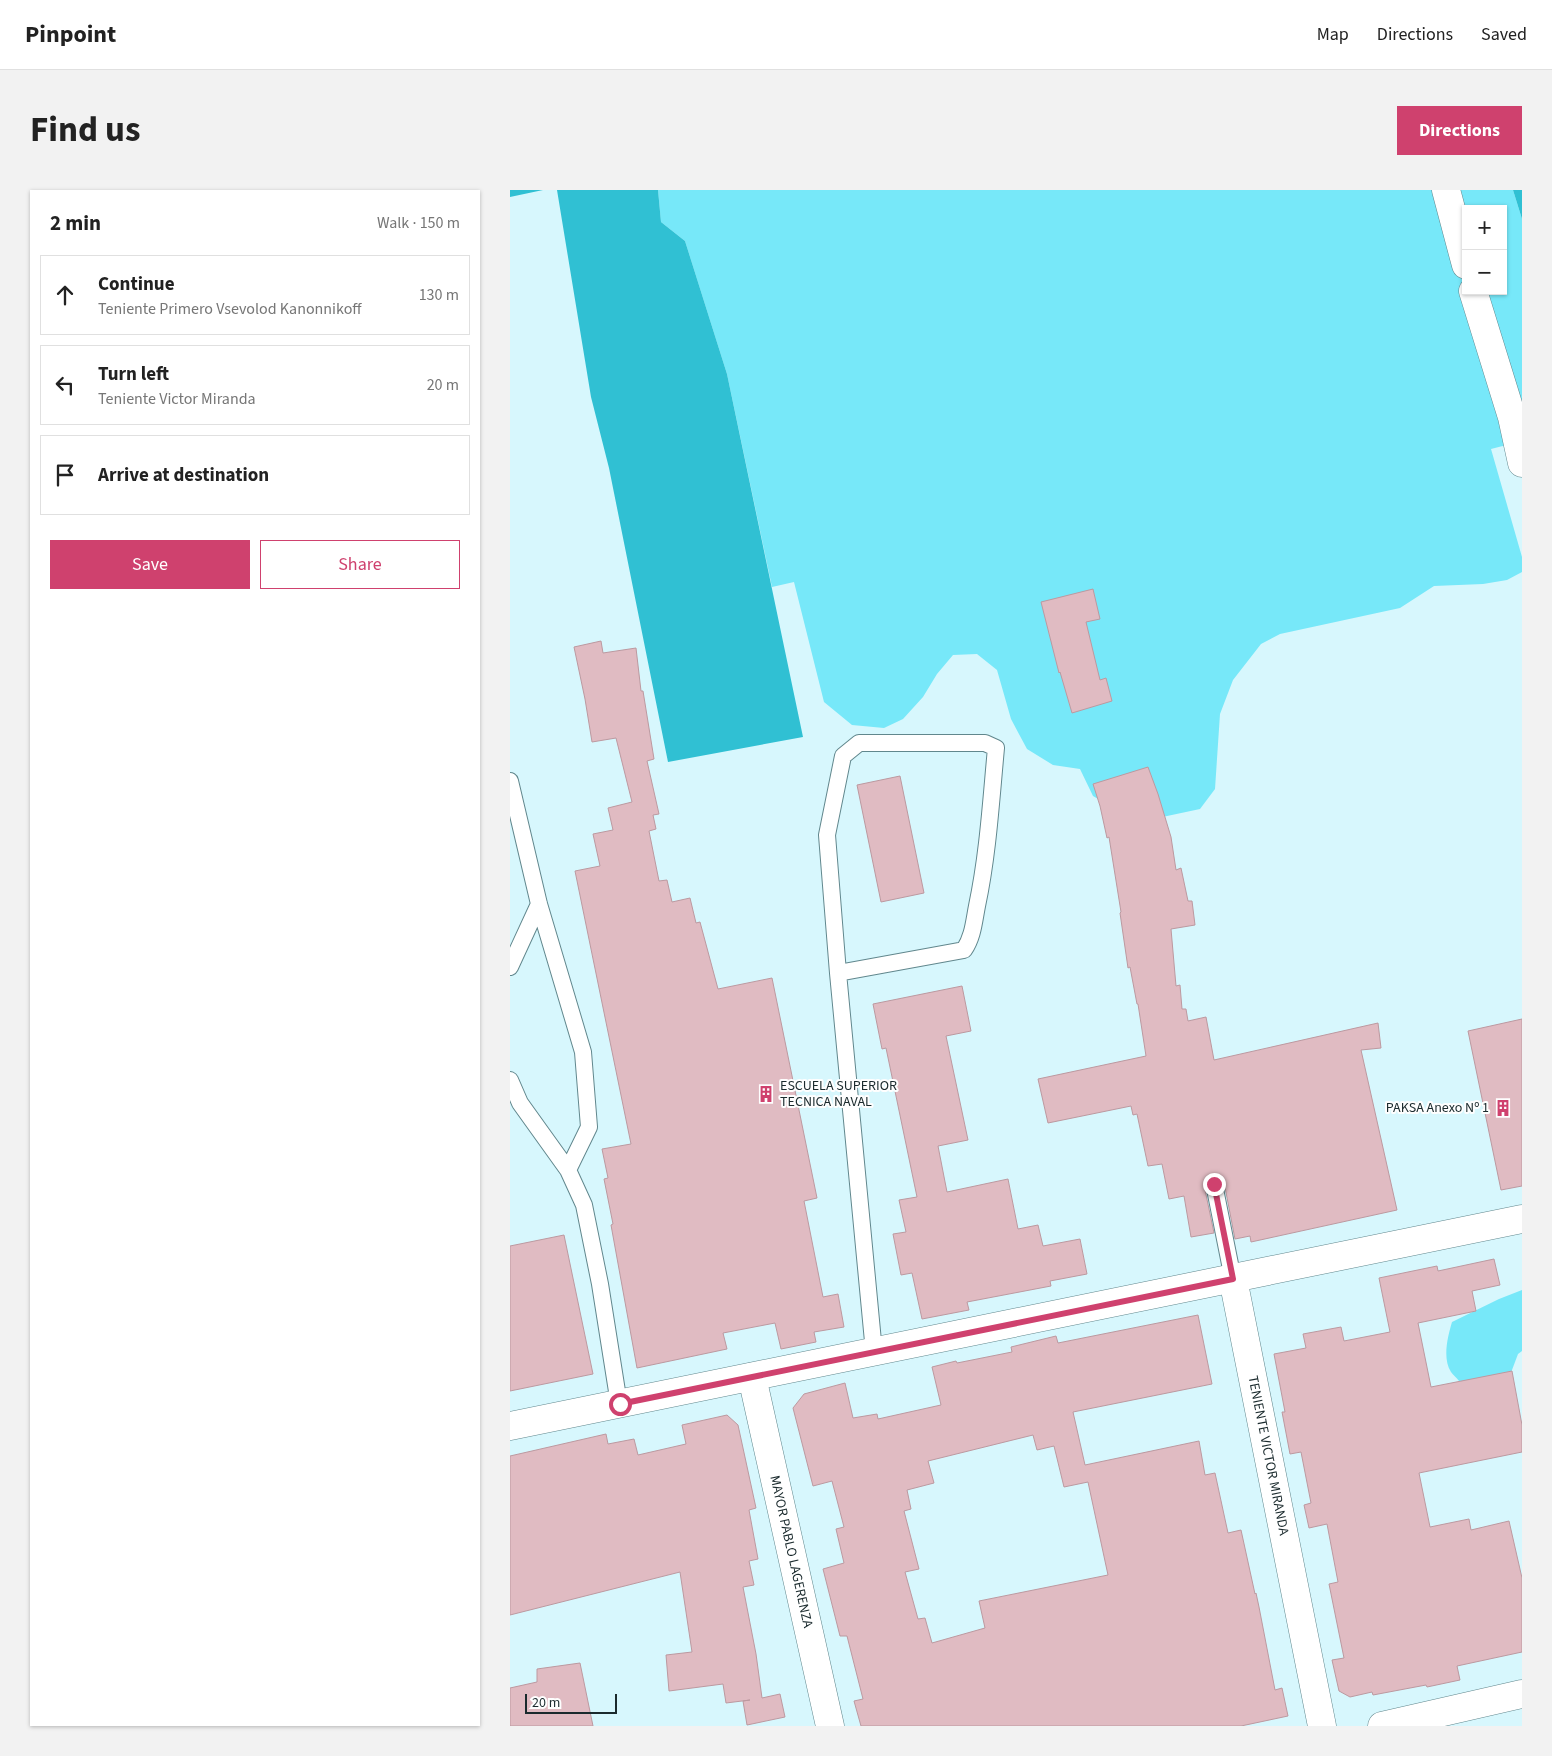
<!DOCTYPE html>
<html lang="en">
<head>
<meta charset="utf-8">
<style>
  body { margin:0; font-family:"Source Sans 3",sans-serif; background:#f2f2f2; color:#222 }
  .controls { position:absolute; right:15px; top:15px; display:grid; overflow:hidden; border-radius:0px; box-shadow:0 1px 4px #0004 }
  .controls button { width:45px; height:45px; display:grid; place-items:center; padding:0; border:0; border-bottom:1px solid #e0e0e0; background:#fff; color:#222; font:25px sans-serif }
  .scale { position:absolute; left:15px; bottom:12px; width:92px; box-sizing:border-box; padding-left:5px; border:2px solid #1a2a2d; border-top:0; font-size:14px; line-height:18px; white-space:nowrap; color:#1a2a2d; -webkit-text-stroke:4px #fefefe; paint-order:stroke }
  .stop { position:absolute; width:15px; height:15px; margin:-11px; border:4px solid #cf416e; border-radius:50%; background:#fff }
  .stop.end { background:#cf416e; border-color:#fff; box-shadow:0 1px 5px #0008 }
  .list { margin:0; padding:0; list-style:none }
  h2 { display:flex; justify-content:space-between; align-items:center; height:65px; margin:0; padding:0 20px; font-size:21px }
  h2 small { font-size:16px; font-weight:400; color:#767676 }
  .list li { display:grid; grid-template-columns:32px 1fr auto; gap:15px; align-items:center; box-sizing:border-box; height:80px; margin:0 10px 10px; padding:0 10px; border:1px solid #e0e0e0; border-radius:0px }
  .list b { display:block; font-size:19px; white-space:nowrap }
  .list p { margin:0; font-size:16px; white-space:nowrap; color:#767676 }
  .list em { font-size:16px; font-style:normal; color:#767676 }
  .actions { display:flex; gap:10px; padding:15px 20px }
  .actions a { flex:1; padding:11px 0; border:1px solid #cf416e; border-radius:0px; text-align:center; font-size:18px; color:#cf416e }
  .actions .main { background:#cf416e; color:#fff }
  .icon { flex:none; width:28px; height:28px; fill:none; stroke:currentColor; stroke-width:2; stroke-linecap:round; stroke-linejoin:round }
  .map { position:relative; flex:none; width:1012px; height:1536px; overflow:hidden; border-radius:0px }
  header { display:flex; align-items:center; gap:30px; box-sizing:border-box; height:70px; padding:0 25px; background:#fff; border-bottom:1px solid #e0e0e0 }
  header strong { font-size:24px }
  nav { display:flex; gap:28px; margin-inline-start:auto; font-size:18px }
  .intro { display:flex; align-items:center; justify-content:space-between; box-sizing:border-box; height:120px; padding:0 30px }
  h1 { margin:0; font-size:35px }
  .button { padding:12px 22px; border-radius:0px; background:#cf416e; color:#fff; font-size:18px; font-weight:700 }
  main { display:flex; gap:30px; padding:0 30px }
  aside { flex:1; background:#fff; border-radius:0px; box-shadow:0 1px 4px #0004 }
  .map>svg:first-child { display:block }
  .green { fill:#77e8f9; fill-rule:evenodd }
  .water { fill:#30c0d3 }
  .building { fill:#e0bbc2; stroke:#bc99a0; fill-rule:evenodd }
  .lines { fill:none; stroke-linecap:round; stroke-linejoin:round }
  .service-casing { stroke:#61878d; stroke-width:18 }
  .minor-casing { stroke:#61878d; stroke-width:29 }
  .service { stroke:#fff; stroke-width:16 }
  .minor { stroke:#fff; stroke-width:28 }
  .route { stroke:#cf416e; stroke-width:6 }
  .labels { text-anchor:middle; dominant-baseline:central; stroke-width:4; stroke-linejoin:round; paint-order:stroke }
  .poi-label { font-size:14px; fill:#1a2a2d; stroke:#fefefe; text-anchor:start }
  .street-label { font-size:14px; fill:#1a2a2d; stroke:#fefefe }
</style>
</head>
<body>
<header>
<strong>Pinpoint</strong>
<nav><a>Map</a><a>Directions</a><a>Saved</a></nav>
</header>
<div class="intro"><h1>Find us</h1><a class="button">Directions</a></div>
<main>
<aside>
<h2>2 min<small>Walk · 150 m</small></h2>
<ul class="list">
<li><svg class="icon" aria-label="ahead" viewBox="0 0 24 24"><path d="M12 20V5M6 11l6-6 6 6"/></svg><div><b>Continue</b><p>Teniente Primero Vsevolod Kanonnikoff</p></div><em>130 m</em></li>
<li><svg class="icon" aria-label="left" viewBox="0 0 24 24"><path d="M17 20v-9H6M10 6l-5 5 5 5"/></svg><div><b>Turn left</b><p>Teniente Victor Miranda</p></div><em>20 m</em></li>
<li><svg class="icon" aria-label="arrive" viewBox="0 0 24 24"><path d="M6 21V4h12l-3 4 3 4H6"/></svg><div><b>Arrive at destination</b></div></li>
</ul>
<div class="actions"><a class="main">Save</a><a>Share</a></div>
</aside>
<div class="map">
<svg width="1012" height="1536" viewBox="0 0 1012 1536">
  <rect width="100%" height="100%" fill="#d7f7fd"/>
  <!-- green -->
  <path class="green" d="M 148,0 L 1003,0 L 1012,29 L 1012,251 L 981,259 L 1012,367 L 1012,382 L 997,390 L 973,394 L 924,396 L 890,418 L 770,444 L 751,454 L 723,490 L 710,524 L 705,599 L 690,619 L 643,629 L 609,621 L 583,606 L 570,579 L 543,575 L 517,559 L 501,529 L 487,480 L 467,464 L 443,465 L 427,484 L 413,507 L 393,529 L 374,538 L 342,535 L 314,512 L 284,392 L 262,397 L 217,184 L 175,51 L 151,32 ZM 956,19 L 993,19 L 993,101 L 956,101 Z
    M 1012,1100 L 1012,1161 L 1008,1164 L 999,1188 L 987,1193 L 949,1191 C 947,1188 943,1185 941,1182 C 932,1168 938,1146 942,1132 L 989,1109 Z"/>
  <!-- water -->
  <path class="water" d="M 0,0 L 33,0 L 0,7 Z
    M 47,0 L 148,0 L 151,32 L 175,51 L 217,184 L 293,547 L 158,572 L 99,278 L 81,207 Z
    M 1003,0 L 1012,0 L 1012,29 Z"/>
  <!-- building -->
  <path class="building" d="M 583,399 L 590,429 L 576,432 L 590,490 L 596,488 L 602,511 L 562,523 L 550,482 L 549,483 L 531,412 Z
    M 91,451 L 93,463 L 126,458 L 131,501 L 133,501 L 144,569 L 137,571 L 149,624 L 143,625 L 146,639 L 139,641 L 149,691 L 157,690 L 162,712 L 180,708 L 186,733 L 190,732 L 208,799 L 262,788 L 307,1008 L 294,1011 L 313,1107 L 328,1104 L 334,1137 L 304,1142 L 306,1152 L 271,1159 L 265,1133 L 213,1143 L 217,1159 L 127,1178 L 101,1035 L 103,1034 L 94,989 L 98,988 L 92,959 L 121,954 L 65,681 L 90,676 L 83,644 L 103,640 L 98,618 L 122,612 L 106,548 L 82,552 L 75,509 L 64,457 Z
    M 638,577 L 648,604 L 661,647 L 666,680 L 671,678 L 678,711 L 682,711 L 685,735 L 661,739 L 666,796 L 670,795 L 672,819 L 676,819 L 678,831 L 696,827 L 704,870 L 868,833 L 871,858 L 851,860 L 887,1020 L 741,1052 L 740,1046 L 725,1049 L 714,992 L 708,985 L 703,984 L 697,987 L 694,995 L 704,1043 L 681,1047 L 674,1006 L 659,1009 L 652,974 L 638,976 L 627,924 L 623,925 L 621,916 L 538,933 L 528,889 L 636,866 L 628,814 L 627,814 L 620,777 L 618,778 L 610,723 L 611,722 L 599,647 L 597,648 L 590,616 L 583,594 Z
    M 390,586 L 414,703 L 371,712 L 347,595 Z
    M 452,796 L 461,841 L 436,846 L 458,950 L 428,956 L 437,1002 L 498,989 L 508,1039 L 528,1035 L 533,1056 L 570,1049 L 577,1084 L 540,1091 L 541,1096 L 457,1112 L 459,1120 L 412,1129 L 402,1083 L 391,1085 L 383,1044 L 396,1042 L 389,1010 L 407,1007 L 376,858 L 372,859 L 363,814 Z
    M 1012,829 L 1012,996 L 991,1000 L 958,841 Z
    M 54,1045 L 83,1184 L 0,1201 L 0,1056 Z
    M 984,1069 L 990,1095 L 962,1101 L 966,1121 L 908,1133 L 921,1197 L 1002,1181 L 1012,1235 L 1012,1262 L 909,1283 L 920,1337 L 959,1329 L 961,1340 L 999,1331 L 1012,1388 L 1012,1462 L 947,1476 L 950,1490 L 917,1497 L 916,1495 L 863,1505 L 862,1502 L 840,1507 L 829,1501 L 822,1470 L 834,1468 L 819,1394 L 828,1392 L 817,1334 L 799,1338 L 794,1315 L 801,1313 L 791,1262 L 780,1264 L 772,1222 L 775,1222 L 764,1164 L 796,1158 L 793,1144 L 831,1137 L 834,1151 L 880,1142 L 869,1088 L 927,1076 L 928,1081 Z
    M 688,1125 L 702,1194 L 563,1222 L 575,1275 L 689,1251 L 695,1285 L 705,1283 L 718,1343 L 731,1340 L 745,1404 L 746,1403 L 749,1417 L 765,1500 L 772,1498 L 778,1526 L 731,1536 L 351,1536 L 344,1511 L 353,1509 L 337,1446 L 330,1446 L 313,1379 L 334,1373 L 326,1339 L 334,1337 L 322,1291 L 303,1296 L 283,1218 L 294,1204 L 335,1193 L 343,1228 L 367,1224 L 368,1229 L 431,1215 L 422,1177 L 446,1171 L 447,1173 L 502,1162 L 501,1157 L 546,1146 L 548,1153 ZM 523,1245 L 527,1260 L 544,1256 L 554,1297 L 578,1292 L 598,1385 L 469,1411 L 475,1438 L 422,1453 L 415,1428 L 408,1429 L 395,1382 L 409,1379 L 394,1321 L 401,1319 L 397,1300 L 424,1293 L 418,1271 Z
    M 217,1225 L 228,1235 L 246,1318 L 239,1320 L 248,1369 L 239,1371 L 244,1395 L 233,1397 L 246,1464 L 252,1508 L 270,1504 L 275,1527 L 237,1535 L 233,1511 L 240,1510 L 216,1513 L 213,1494 L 159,1501 L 156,1465 L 182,1462 L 170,1382 L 0,1425 L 0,1266 L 96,1244 L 98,1254 L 124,1249 L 128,1265 L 176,1254 L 172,1235 Z
    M 70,1473 L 83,1536 L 0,1536 L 0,1498 L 27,1492 L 27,1479 Z"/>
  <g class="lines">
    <!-- service casing -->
    <g class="service-casing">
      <path id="service" d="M 0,591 L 29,714 L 73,862 L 79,937 L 58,980 L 74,1015 L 90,1094 L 109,1214
        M 0,777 L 29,714
        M 328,783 L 454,760 C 463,747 464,731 467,716 C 478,664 481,611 486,558 L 475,553 L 349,553 L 333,566 L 317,645 L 328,783 L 364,1162
        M 0,890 L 10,913 L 58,980
        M 704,994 L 723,1089"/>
    </g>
    <!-- minor casing -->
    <g class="minor-casing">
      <g id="minor">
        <path d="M 936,0 L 956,75"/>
        <path d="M 963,101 L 1002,227 L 1012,273"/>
        <path id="s1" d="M 723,1089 L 812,1536"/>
        <path id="s2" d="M 242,1187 L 320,1536"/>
        <path d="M 0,1236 L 1012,1029"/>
        <path d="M 872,1536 L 1012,1504"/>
      </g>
    </g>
    <!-- service -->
    <use href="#service" class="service"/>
    <!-- minor -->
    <use href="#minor" class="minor"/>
  </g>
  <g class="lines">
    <!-- route -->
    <path class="route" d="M 110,1214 L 723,1089 L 704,994"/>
  </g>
  <!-- icons -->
  <defs>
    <g id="building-bare" transform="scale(1.35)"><path d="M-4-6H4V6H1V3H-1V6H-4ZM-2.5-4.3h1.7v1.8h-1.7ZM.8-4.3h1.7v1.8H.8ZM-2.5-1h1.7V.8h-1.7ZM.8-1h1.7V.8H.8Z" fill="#cf416e" stroke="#fefefe" stroke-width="2.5" paint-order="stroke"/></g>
  </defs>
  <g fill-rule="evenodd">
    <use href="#building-bare" x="256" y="904"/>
    <use href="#building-bare" x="993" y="918"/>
  </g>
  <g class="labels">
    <!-- poi labels -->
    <g class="poi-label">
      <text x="270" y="896">ESCUELA SUPERIOR<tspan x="270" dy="16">TECNICA NAVAL</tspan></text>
      <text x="979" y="918" text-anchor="end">PAKSA Anexo Nº 1</text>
    </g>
    <!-- street labels -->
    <g class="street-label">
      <text stroke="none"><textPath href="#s1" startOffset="180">TENIENTE VICTOR MIRANDA</textPath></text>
      <text stroke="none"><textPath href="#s2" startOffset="179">MAYOR PABLO LAGERENZA</textPath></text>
    </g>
  </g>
</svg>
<div class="controls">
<button>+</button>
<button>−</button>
</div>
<div class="scale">20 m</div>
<div class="stop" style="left:110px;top:1214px"></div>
<div class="stop end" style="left:704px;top:994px"></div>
</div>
</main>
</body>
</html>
